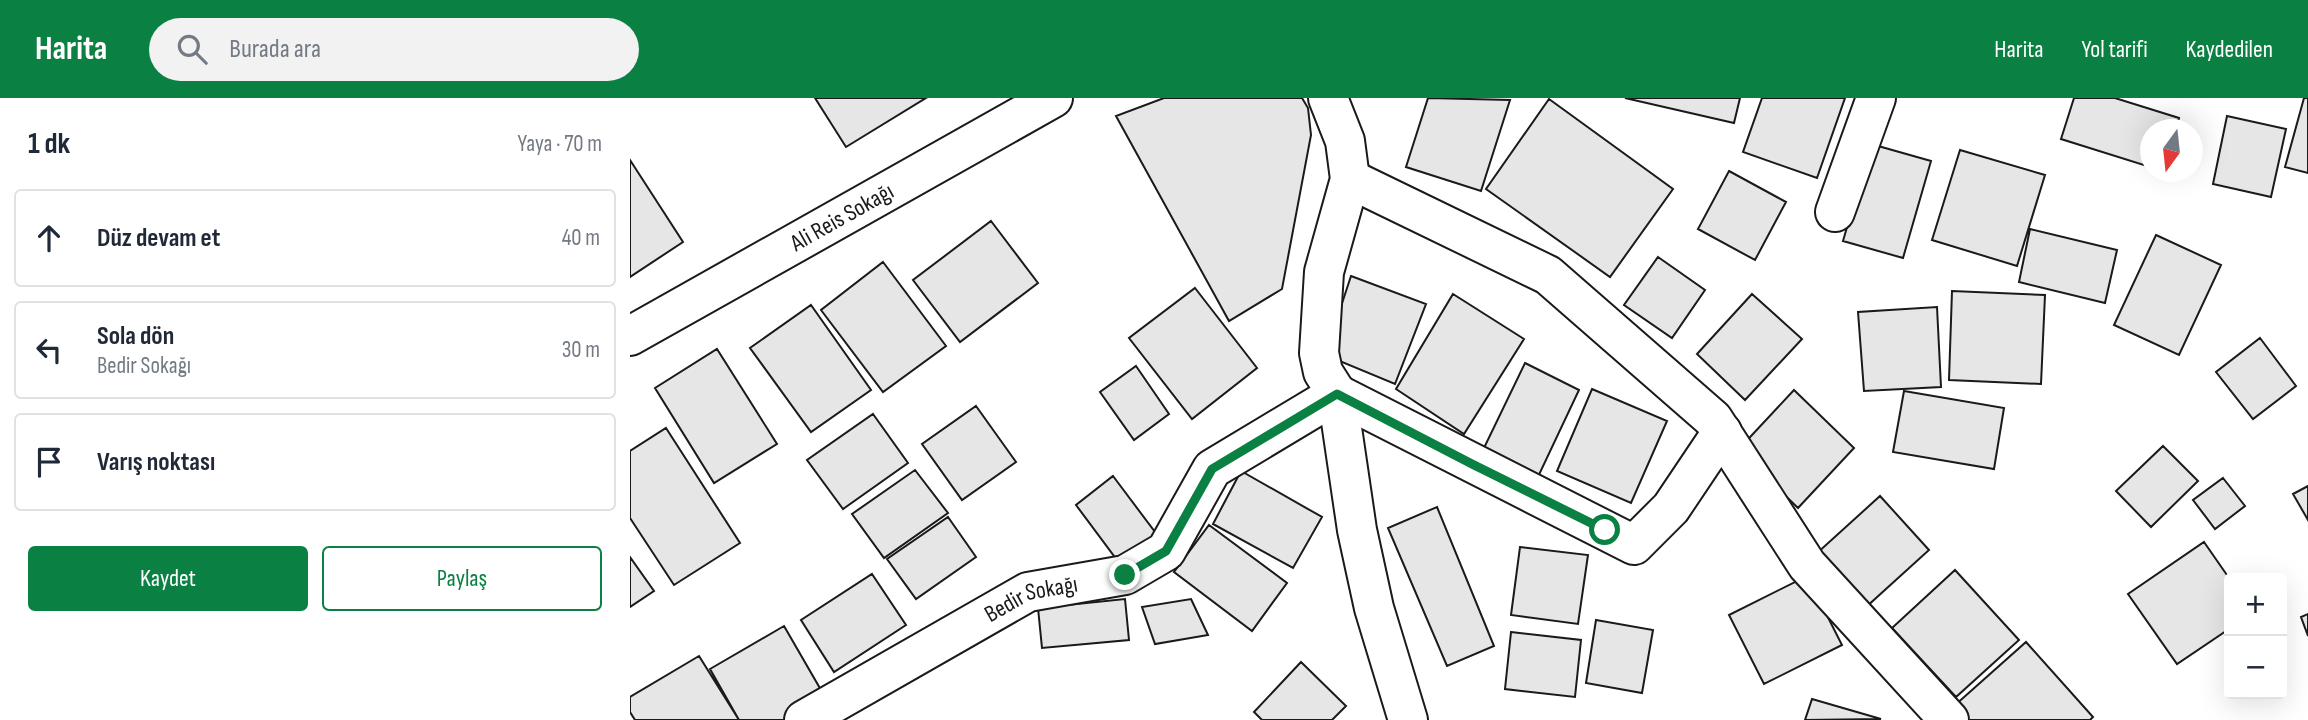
<!DOCTYPE html>
<html lang="tr">
<head>
<meta charset="utf-8">
<style>
  body { margin:0; font-family:"Sofia Sans Condensed",sans-serif; background:#f2f2f3; color:#1f2937 }
  .controls { position:absolute; right:21px; bottom:21px; display:grid; overflow:hidden; border-radius:7px; box-shadow:0 7px 28px #0002 }
  .controls button { width:63px; height:63px; display:grid; place-items:center; padding:0; border:0; border-bottom:2px solid #e0e1e3; background:#fff; color:#1f2937; font:35px sans-serif }
  .compass { position:absolute; left:1510px; top:21px; width:63px; height:63px; border-radius:50%; background:#fff; box-shadow:0 7px 28px #0002; rotate:195deg }
  .stop { position:absolute; width:21px; height:21px; margin:-16px; border:5px solid #0b8043; border-radius:50%; background:#fff }
  .stop.end { background:#0b8043; border-color:#fff; box-shadow:0 2px 7px #0008 }
  .list { margin:0; padding:0; list-style:none }
  h2 { display:flex; justify-content:space-between; align-items:center; height:91px; margin:0; padding:0 28px; font-size:30px }
  h2 small { font-size:23px; font-weight:400; color:#747a83 }
  .list li { display:grid; grid-template-columns:46px 1fr auto; gap:21px; align-items:center; box-sizing:border-box; height:98px; margin:0 14px 14px; padding:0 14px; border:2px solid #e0e1e3; border-radius:7px }
  .list b { display:block; font-size:26px; white-space:nowrap }
  .list p { margin:0; font-size:23px; white-space:nowrap; color:#747a83 }
  .list em { font-size:23px; font-style:normal; color:#747a83 }
  .actions { display:flex; gap:14px; padding:21px 28px }
  .actions a { flex:1; padding:16px 0; border:2px solid #0b8043; border-radius:7px; text-align:center; font-size:24px; color:#0b8043 }
  .actions .main { background:#0b8043; color:#fff }
  .icon { flex:none; width:38px; height:38px; fill:none; stroke:currentColor; stroke-width:2; stroke-linecap:round; stroke-linejoin:round }
  .map { position:relative; flex:none; width:1678px; height:622px; overflow:hidden }
  header { display:flex; align-items:center; gap:42px; box-sizing:border-box; height:98px; padding:0 35px; background:#0b8043; color:#fff }
  header strong { font-size:33px }
  nav { display:flex; gap:38px; margin-inline-start:auto; font-size:24px }
  .search { width:490px; height:63px; background:#f2f2f3; display:flex; align-items:center; gap:18px; box-sizing:border-box; padding:0 24px; border-radius:38px; color:#747a83; font-size:26px }
  main { display:flex }
  aside { flex:1; background:#fff }
  .map>svg:first-child { display:block }
  .building { fill:#e6e6e6; stroke:#1a1a1a; stroke-width:2 }
  .lines { fill:none; stroke-linecap:round; stroke-linejoin:round }
  .street-casing { stroke:#1a1a1a; stroke-width:42 }
  .street { stroke:#fff; stroke-width:38 }
  .route { stroke:#0b8043; stroke-width:9 }
  .labels { text-anchor:middle; dominant-baseline:central; stroke-width:5; stroke-linejoin:round; paint-order:stroke }
  .street-label { font-size:24px; fill:#1a1a1a; stroke:#fff }
</style>
</head>
<body>
<header>
<strong>Harita</strong>
<div class="search"><svg class="icon" aria-label="search" viewBox="0 0 24 24"><circle cx="10" cy="10" r="6"/><path d="M15 15l6 6"/></svg>Burada ara</div>
<nav><a>Harita</a><a>Yol tarifi</a><a>Kaydedilen</a></nav>
</header>
<main>
<aside>
<h2>1 dk<small>Yaya · 70 m</small></h2>
<ul class="list">
<li><svg class="icon" aria-label="ahead" viewBox="0 0 24 24"><path d="M12 20V5M6 11l6-6 6 6"/></svg><div><b>Düz devam et</b></div><em>40 m</em></li>
<li><svg class="icon" aria-label="left" viewBox="0 0 24 24"><path d="M17 20v-9H6M10 6l-5 5 5 5"/></svg><div><b>Sola dön</b><p>Bedir Sokağı</p></div><em>30 m</em></li>
<li><svg class="icon" aria-label="arrive" viewBox="0 0 24 24"><path d="M6 21V4h12l-3 4 3 4H6"/></svg><div><b>Varış noktası</b></div></li>
</ul>
<div class="actions"><a class="main">Kaydet</a><a>Paylaş</a></div>
</aside>
<div class="map">
<svg width="1678" height="622" viewBox="0 0 1678 622">
  <rect width="100%" height="100%" fill="#fff"/>
  <!-- building -->
  <path class="building" d="M 185,0 L 296,0 L 216,49 Z
    M 534,0 L 672,0 L 678,10 L 681,37 L 652,191 L 599,223 L 486,18 Z
    M 798,0 L 880,2 L 851,93 L 776,69 Z
    M 995,0 L 1110,0 L 1104,25 Z
    M 1132,0 L 1215,0 L 1187,80 L 1113,54 Z
    M 1444,0 L 1485,0 L 1549,20 L 1546,32 L 1520,32 L 1520,69 L 1431,41 Z
    M 1674,0 L 1678,0 L 1678,75 L 1655,69 Z
    M 919,1 L 1043,91 L 980,179 L 856,91 Z
    M 1597,18 L 1656,31 L 1641,99 L 1583,86 Z
    M 1241,46 L 1301,63 L 1273,160 L 1213,143 Z
    M 1330,52 L 1415,77 L 1387,168 L 1302,142 Z
    M 0,62 L 53,144 L 0,179 Z
    M 1099,73 L 1156,104 L 1125,162 L 1068,131 Z
    M 361,123 L 408,185 L 330,244 L 283,182 Z
    M 1400,131 L 1487,152 L 1475,205 L 1389,184 Z
    M 1526,137 L 1591,167 L 1549,257 L 1484,227 Z
    M 1028,159 L 1075,192 L 1042,240 L 994,207 Z
    M 253,164 L 316,248 L 253,294 L 191,212 Z
    M 721,178 L 796,206 L 765,286 L 695,257 Z
    M 565,190 L 627,270 L 562,321 L 499,240 Z
    M 1322,193 L 1415,197 L 1411,286 L 1319,282 Z
    M 823,196 L 894,241 L 834,336 L 766,291 Z
    M 1122,196 L 1172,241 L 1115,302 L 1067,256 Z
    M 181,207 L 241,292 L 181,334 L 120,250 Z
    M 1307,209 L 1311,289 L 1234,293 L 1228,214 Z
    M 1630,240 L 1666,288 L 1623,321 L 1586,274 Z
    M 87,251 L 147,346 L 84,385 L 25,290 Z
    M 895,265 L 949,292 L 907,381 L 852,354 Z
    M 506,268 L 539,316 L 504,342 L 470,294 Z
    M 962,291 L 1037,323 L 1001,405 L 927,373 Z
    M 1164,292 L 1224,350 L 1168,410 L 1108,352 Z
    M 1274,293 L 1374,310 L 1364,371 L 1263,354 Z
    M 346,308 L 386,364 L 332,402 L 292,346 Z
    M 243,316 L 278,365 L 213,411 L 177,362 Z
    M 36,330 L 110,445 L 44,487 L 0,420 L 0,353 Z
    M 1533,348 L 1568,383 L 1521,429 L 1486,393 Z
    M 285,372 L 318,415 L 254,460 L 222,416 Z
    M 611,373 L 692,419 L 663,470 L 583,426 Z
    M 483,378 L 528,438 L 490,466 L 446,407 Z
    M 1593,380 L 1615,408 L 1585,431 L 1563,402 Z
    M 1678,388 L 1678,422 L 1663,396 Z
    M 1250,398 L 1299,452 L 1235,510 L 1186,456 Z
    M 807,409 L 864,548 L 817,568 L 758,430 Z
    M 318,419 L 346,459 L 286,501 L 257,461 Z
    M 579,427 L 657,485 L 622,533 L 544,474 Z
    M 1574,444 L 1599,480 L 1599,531 L 1547,566 L 1498,496 Z
    M 890,449 L 958,457 L 948,526 L 881,517 Z
    M 0,459 L 24,493 L 0,509 Z
    M 1325,472 L 1389,542 L 1326,599 L 1262,530 Z
    M 242,476 L 276,527 L 204,574 L 171,522 Z
    M 1177,478 L 1212,547 L 1134,586 L 1099,517 Z
    M 495,501 L 499,542 L 412,550 L 408,510 Z
    M 561,501 L 578,537 L 525,546 L 512,509 Z
    M 1678,516 L 1678,538 L 1671,519 Z
    M 966,522 L 1023,532 L 1012,595 L 956,585 Z
    M 154,528 L 195,599 L 155,622 L 109,622 L 80,571 Z
    M 881,534 L 951,542 L 945,599 L 875,591 Z
    M 1396,544 L 1463,619 L 1460,622 L 1337,622 L 1324,608 Z
    M 69,558 L 109,622 L 5,622 L 0,614 L 0,599 Z
    M 671,564 L 716,608 L 702,622 L 632,622 L 624,614 Z
    M 1182,601 L 1251,621 L 1175,622 Z"/>
  <g class="lines">
    <!-- street casing -->
    <g class="street-casing">
      <g id="street">
        <path d="M 698,0 L 715,43 L 720,81 L 694,174 L 689,255 L 693,274 L 707,296 L 727,432 L 744,510 L 778,622"/>
        <path d="M 720,81 L 918,177 L 1083,321 L 1177,467 L 1319,622"/>
        <path d="M 1205,114 L 1246,0"/>
        <path id="s1" d="M 0,238 L 423,0"/>
        <path d="M 707,296 L 1004,447 L 1041,410 L 1092,334"/>
        <path id="s2" d="M 174,622 L 398,494 L 495,477 L 536,453 L 582,371 L 707,296"/>
      </g>
    </g>
    <!-- street -->
    <use href="#street" class="street"/>
  </g>
  <g class="lines">
    <!-- route -->
    <path class="route" d="M 495,477 L 536,453 L 582,371 L 707,296 L 842,366 L 975,432"/>
  </g>
  <g class="labels">
    <!-- street labels -->
    <g class="street-label">
      <text stroke="none"><textPath href="#s1" startOffset="243">Ali Reis Sokağı</textPath></text>
      <text stroke="none"><textPath href="#s2" startOffset="259">Bedir Sokağı</textPath></text>
    </g>
  </g>
</svg>
<div class="controls">
<button>+</button>
<button>−</button>
</div>
<svg class="compass" viewBox="-18 -18 36 36"><path d="M0-13l5 13h-10z" fill="#e53935"/><path d="M0 13l5-13h-10z" fill="#747a83"/></svg>
<div class="stop" style="left:975px;top:432px"></div>
<div class="stop end" style="left:495px;top:477px"></div>
</div>
</main>
</body>
</html>
